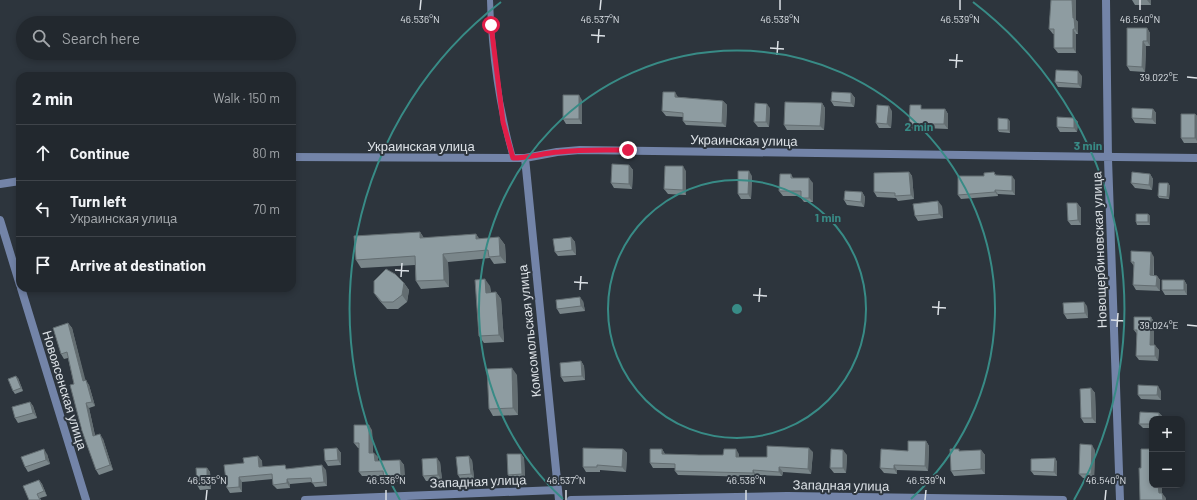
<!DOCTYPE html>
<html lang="en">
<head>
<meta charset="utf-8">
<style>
  body { margin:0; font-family:Barlow,sans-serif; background:#2e343a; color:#f1f3f6 }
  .controls { position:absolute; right:12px; bottom:12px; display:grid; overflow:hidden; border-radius:8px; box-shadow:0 2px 6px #0003 }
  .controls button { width:36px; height:36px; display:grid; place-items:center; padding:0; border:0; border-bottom:1px solid #3f444a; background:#22282e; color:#f1f3f6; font:20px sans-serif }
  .stop { position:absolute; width:12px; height:12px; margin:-9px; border:3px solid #e11d48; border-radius:50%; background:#fff }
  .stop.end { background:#e11d48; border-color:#fff; box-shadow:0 1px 4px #0008 }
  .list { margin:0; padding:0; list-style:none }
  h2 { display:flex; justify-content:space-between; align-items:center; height:52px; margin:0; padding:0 16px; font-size:17px }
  h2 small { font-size:13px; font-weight:400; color:#a2a6aa }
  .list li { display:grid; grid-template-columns:26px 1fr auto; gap:12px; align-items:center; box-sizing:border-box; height:56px; padding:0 16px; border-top:1px solid #3f444a }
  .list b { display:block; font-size:15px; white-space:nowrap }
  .list p { margin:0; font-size:13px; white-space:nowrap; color:#a2a6aa }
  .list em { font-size:13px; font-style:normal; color:#a2a6aa }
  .icon { flex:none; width:22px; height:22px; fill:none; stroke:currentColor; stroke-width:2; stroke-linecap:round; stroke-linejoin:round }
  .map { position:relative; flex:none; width:1197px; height:500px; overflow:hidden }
  .search { position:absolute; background:#22282e; box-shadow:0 2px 6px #0003; left:16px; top:16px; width:280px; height:44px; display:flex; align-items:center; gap:10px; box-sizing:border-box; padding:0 14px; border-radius:22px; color:#a2a6aa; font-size:15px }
  .panel { position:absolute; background:#22282e; box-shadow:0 2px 6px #0003; left:16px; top:72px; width:280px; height:220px; border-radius:12px }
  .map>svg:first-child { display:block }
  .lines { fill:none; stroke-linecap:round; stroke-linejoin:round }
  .lane { stroke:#7384a8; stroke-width:6 }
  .street { stroke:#7384a8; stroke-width:8 }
  .wall { fill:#7a868a }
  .shaded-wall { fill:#636d71 }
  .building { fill:#8e9ca1; stroke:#636d71 }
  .route { stroke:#e11d48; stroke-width:5 }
  .ticks { fill:none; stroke:#dce1e6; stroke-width:1.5 }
  .ring { fill:none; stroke:#388b86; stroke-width:2 }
  .labels { text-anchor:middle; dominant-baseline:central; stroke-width:4; stroke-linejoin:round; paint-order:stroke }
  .street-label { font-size:13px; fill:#dce1e6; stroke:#2d353d }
  .ticks-label { font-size:10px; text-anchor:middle; fill:#dce1e6; stroke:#2d353d; stroke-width:4; stroke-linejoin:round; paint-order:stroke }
  .centre { fill:#388b86; stroke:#2d353d; stroke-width:2 }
  .ring-label { font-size:12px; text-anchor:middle; font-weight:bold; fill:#388b86; stroke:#2d353d; stroke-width:4; stroke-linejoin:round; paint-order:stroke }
</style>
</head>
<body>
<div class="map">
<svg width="1197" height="500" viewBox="0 0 1197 500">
  <rect width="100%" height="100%" fill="#2d353d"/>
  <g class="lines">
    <!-- lane -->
    <path class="lane" d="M 490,0 C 491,53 499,107 513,158"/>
    <!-- street -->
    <path class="street" d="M 1106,0 L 1108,159 L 1120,500
      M 292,157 L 525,158 L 557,152 L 580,150 L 1197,158
      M 525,158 L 559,500
      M 0,184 L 20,181
      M 0,220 L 20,285
      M 21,288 L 86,500
      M 305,500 L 557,490
      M 571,500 L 787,496 L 1063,500"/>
  </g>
  <!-- wall -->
  <path class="wall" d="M 1051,0 L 1076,0 L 1076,20 L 1078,22 L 1078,34 L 1076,34 L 1076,53 L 1058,53 L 1054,48 L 1054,34 L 1053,34 L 1049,29 Z
    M 1132,0 L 1151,0 L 1151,5 L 1135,5 Z
    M 1147,28 L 1150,33 L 1150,46 L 1146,46 L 1145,72 L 1130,71 L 1127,66 Z
    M 1082,76 L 1081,88 L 1058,87 L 1055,82 Z
    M 851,93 L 855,98 L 854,107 L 834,106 L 831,101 Z
    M 678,97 L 723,101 L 727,105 L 726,127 L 686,125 L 683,121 L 683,117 L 666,116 L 662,111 Z
    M 582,100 L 582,124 L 566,124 L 563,119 Z
    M 822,103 L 825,108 L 824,130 L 787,130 L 784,125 Z
    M 770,108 L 769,127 L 758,127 L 754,122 Z
    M 924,109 L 945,109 L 948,114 L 948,129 L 924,128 L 923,131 L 913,131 L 909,126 Z
    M 1153,109 L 1156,113 L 1156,124 L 1135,123 L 1132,118 Z
    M 892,111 L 891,128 L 879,128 L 876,123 Z
    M 1195,114 L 1197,116 L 1197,143 L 1184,143 L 1181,138 Z
    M 1074,118 L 1078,122 L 1077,132 L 1060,132 L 1057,127 Z
    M 1010,121 L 1010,133 L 999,132 L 998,130 Z
    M 629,165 L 633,170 L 632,189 L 614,188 L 611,183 Z
    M 686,171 L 686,195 L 668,194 L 664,189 Z
    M 909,172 L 912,176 L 914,199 L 898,201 L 896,198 L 877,197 L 874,192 Z
    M 994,172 L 996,175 L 1015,180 L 1015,195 L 998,194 L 998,196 L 961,199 L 958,195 L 984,176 Z
    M 791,174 L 793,178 L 813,183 L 813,202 L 804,202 L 801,198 L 801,196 L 783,196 L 779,191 Z
    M 1150,174 L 1153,179 L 1152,190 L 1135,188 L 1131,183 Z
    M 752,176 L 751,199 L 741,199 L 738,194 Z
    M 1168,183 L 1170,186 L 1169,199 L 1159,198 L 1158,196 Z
    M 862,192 L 865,197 L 864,207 L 847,205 L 844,200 Z
    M 1077,203 L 1081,208 L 1081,225 L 1071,225 L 1068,221 Z
    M 942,206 L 943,218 L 918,221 L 915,216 Z
    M 1148,214 L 1150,216 L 1150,225 L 1137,225 L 1136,222 Z
    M 420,232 L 424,238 L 476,234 L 479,239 L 499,237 L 505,245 L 506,263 L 494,264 L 490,258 L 448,262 L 449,287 L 421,289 L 416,281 L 415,265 L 361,268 L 356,260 Z
    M 571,237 L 575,242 L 576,255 L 558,256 L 555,252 Z
    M 1154,257 L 1154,275 L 1157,276 L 1160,280 L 1160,291 L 1136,290 L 1133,285 L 1134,266 L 1131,262 Z
    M 1184,280 L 1187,285 L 1187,295 L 1165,295 L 1162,290 Z
    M 404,283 L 409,290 L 407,302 L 398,309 L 387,309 L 379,300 L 374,293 Z
    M 490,286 L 491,293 L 496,292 L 501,299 L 504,342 L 484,343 L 479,336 Z
    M 583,301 L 585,311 L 560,314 L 557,309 Z
    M 1087,306 L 1088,318 L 1067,319 L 1064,314 Z
    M 1151,317 L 1154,322 L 1154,345 L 1159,350 L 1158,361 L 1139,360 L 1136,356 L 1137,334 L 1134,330 Z
    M 68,323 L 72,328 L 85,381 L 89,385 L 95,406 L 89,408 L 95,435 L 103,439 L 113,470 L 99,475 L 96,470 L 74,384 L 68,358 L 64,359 L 61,354 Z
    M 581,361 L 584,366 L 585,380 L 564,382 L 561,377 Z
    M 517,375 L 518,415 L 493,416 L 489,409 Z
    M 18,378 L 23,391 L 15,394 L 13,391 Z
    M 1091,388 L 1095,393 L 1096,423 L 1084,423 L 1081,418 Z
    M 1161,391 L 1161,400 L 1141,399 L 1138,395 Z
    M 30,402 L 33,406 L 37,418 L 18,423 L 15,418 Z
    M 1159,413 L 1163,417 L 1152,419 L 1152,428 L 1143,428 L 1139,424 Z
    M 372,430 L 373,453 L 378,457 L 378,461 L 400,460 L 404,465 L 405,481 L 387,482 L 383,476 L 362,476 L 359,472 L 359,448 L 358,448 L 354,443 Z
    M 926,441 L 929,446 L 928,471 L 897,470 L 897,474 L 884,473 L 880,468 L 908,451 Z
    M 337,448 L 341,453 L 341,465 L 328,466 L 325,461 Z
    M 623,449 L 627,453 L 626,472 L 600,470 L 600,472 L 586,472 L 583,467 Z
    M 662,449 L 665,454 L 699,455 L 723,455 L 739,454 L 739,457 L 767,457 L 813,452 L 811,474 L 783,472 L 782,476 L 756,475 L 756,477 L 678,475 L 675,471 L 675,468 L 653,468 L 650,463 Z
    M 981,450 L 985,455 L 985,474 L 954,476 L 951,471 L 960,451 Z
    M 1095,450 L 1094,479 L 1083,478 L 1079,474 Z
    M 47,454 L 50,464 L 28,472 L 25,467 Z
    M 521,454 L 524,458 L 525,479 L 512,479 L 508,475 Z
    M 847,455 L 846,473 L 834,473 L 830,468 Z
    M 258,456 L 262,461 L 262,467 L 288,469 L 326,470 L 327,486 L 315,487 L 312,482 L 290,484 L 290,488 L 277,489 L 273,485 L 273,479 L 242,482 L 242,492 L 230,493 L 227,488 L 244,463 Z
    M 1055,458 L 1057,462 L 1057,476 L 1034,475 L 1031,471 Z
    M 472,460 L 474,478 L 461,480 L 458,475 Z
    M 440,462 L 442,480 L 426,481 L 423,476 Z
    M 207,468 L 210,472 L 211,489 L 200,490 L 197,485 Z
    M 39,480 L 42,484 L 47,496 L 40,498 L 41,500 L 29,500 Z"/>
  <!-- shaded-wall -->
  <path class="shaded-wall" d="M 1072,0 L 1076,0 L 1076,20 L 1078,22 L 1078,34 L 1075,29 L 1073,18 Z
    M 1147,0 L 1151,0 L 1151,5 Z
    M 1147,28 L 1150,33 L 1150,46 L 1147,41 Z
    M 1073,29 L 1076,34 L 1076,53 L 1073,48 Z
    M 1143,41 L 1146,46 L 1145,72 L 1142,67 Z
    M 1078,71 L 1082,76 L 1081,88 L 1078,84 Z
    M 675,92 L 678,97 L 675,97 Z
    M 851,93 L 855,98 L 854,107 L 851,103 Z
    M 579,95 L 582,100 L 582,124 L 579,119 Z
    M 723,101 L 727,105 L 726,127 L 722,123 Z
    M 822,103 L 825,108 L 824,130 L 820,126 Z
    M 767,104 L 770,108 L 769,127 L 766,122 Z
    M 889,106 L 892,111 L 891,128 L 887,124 Z
    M 945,109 L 948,114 L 948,129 L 944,124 Z
    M 1153,109 L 1156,113 L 1156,124 L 1152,119 Z
    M 1195,114 L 1197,116 L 1197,141 L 1195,138 Z
    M 1074,118 L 1078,122 L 1077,132 L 1074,128 Z
    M 1008,119 L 1010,121 L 1010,133 L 1008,130 Z
    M 920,124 L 924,128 L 923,131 L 920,126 Z
    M 629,165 L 633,170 L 632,189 L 629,184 Z
    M 683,166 L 686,171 L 686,195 L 683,190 Z
    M 749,171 L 752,176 L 751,199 L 748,194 Z
    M 909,172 L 912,176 L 914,199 L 911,195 Z
    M 1150,174 L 1153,179 L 1152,190 L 1149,185 Z
    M 1012,176 L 1015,180 L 1015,195 L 1012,191 Z
    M 809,178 L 813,183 L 813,202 L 809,198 Z
    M 1168,183 L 1170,186 L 1169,199 L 1167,197 Z
    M 995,190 L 998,194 L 998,196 L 995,192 Z
    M 862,192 L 865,197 L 864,207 L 861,202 Z
    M 938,201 L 942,206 L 943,218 L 939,214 Z
    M 1077,203 L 1081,208 L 1081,225 L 1078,220 Z
    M 1148,214 L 1150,216 L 1150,225 L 1148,222 Z
    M 420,232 L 425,240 L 420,238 Z
    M 476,234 L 481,241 L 476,239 Z
    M 499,237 L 505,245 L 506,263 L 500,256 Z
    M 571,237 L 575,242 L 576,255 L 572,250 Z
    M 1151,252 L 1154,257 L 1153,280 L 1150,275 Z
    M 443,254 L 448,262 L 449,287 L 444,280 Z
    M 1157,276 L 1160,280 L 1160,291 L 1156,286 Z
    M 485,279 L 490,286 L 491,300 L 486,293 Z
    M 1184,280 L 1187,285 L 1187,295 L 1184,290 Z
    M 404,283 L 409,290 L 407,302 L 402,295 Z
    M 496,292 L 501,299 L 504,342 L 499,335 Z
    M 580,297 L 583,301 L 585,311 L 581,306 Z
    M 1084,302 L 1087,306 L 1088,318 L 1085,313 Z
    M 1151,317 L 1154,322 L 1154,350 L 1150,345 Z
    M 68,323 L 72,328 L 87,386 L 83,381 Z
    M 1155,345 L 1159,350 L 1158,361 L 1155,356 Z
    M 581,361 L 584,366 L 585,380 L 582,376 Z
    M 512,368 L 517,375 L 518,415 L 513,408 Z
    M 16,376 L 18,378 L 23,391 L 21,388 Z
    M 86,380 L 89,385 L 95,406 L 92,402 Z
    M 1158,386 L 1161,391 L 1161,400 L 1157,395 Z
    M 1091,388 L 1095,393 L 1096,423 L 1092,418 Z
    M 30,402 L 33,406 L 37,418 L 33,413 Z
    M 86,403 L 89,408 L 96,441 L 93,436 Z
    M 1159,413 L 1163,417 L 1163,419 L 1159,419 Z
    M 369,425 L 372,430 L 373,458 L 369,453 Z
    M 100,434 L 103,439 L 113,470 L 110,465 Z
    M 926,441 L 929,446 L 928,471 L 925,466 Z
    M 1092,445 L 1095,450 L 1094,479 L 1091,474 Z
    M 337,448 L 341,453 L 341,465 L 338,460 Z
    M 809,448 L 813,452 L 811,474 L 808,469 Z
    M 44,449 L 47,454 L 50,464 L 46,460 Z
    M 623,449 L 627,453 L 626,472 L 622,467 Z
    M 662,449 L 665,454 L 665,459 L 662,454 Z
    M 736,449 L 739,454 L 739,462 L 736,457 Z
    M 843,450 L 847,455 L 846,473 L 843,468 Z
    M 981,450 L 985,455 L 985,474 L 981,469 Z
    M 374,453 L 378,457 L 378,466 L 375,461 Z
    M 521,454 L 524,458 L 525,479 L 522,474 Z
    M 258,456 L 262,461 L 263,472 L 259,467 Z
    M 469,456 L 472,460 L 474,478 L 471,474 Z
    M 437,458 L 440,462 L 442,480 L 438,475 Z
    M 1055,458 L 1057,462 L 1057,476 L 1054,472 Z
    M 400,460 L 404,465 L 405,481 L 401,476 Z
    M 322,465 L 326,470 L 327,486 L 324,482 Z
    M 894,465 L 897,470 L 897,474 L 894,469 Z
    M 779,467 L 783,472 L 782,476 L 779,472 Z
    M 207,468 L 210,472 L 211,489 L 207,484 Z
    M 753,470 L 756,475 L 756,477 L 753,473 Z
    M 239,477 L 242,482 L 242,492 L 239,487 Z
    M 287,479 L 290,484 L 290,488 L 287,483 Z
    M 39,480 L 42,484 L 47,496 L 44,491 Z
    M 1158,485 L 1162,485 L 1162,498 L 1159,493 Z
    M 1162,493 L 1166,498 L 1166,500 L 1163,500 Z"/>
  <!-- building -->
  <path class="building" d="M 1051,0 L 1072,0 L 1073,18 L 1074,18 L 1075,29 L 1073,29 L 1073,48 L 1054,48 L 1054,29 L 1049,29 Z
    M 1127,28 L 1147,28 L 1147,41 L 1143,41 L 1142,67 L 1127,66 Z
    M 1056,70 L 1078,71 L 1078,84 L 1055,82 Z
    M 663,92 L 675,92 L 675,97 L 723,101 L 722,123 L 683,121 L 683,113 L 662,111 Z
    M 832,92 L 851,93 L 851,103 L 831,101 Z
    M 563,95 L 579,95 L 579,119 L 563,119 Z
    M 785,102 L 822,103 L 820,126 L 784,125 Z
    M 755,103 L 767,104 L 766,122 L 754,122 Z
    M 877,105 L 889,106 L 887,124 L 876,123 Z
    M 910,105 L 921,105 L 921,109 L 945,109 L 944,124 L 920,124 L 920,126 L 909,126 Z
    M 1132,108 L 1153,109 L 1152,119 L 1132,118 Z
    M 1181,114 L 1195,114 L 1195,138 L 1181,138 Z
    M 1057,117 L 1074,118 L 1074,128 L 1057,127 Z
    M 998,118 L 1008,119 L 1008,130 L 998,130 Z
    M 612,164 L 629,165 L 629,184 L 611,183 Z
    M 665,166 L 683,166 L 683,190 L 664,189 Z
    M 738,171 L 749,171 L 748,194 L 738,194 Z
    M 909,172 L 911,195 L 895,196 L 895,193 L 874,192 L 874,173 Z
    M 994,172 L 995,175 L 1012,176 L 1012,191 L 995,190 L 995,192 L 958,195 L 958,176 L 984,176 L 984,173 Z
    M 1132,172 L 1150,174 L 1149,185 L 1131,183 Z
    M 780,174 L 791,174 L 791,178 L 809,178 L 809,198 L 801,198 L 801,191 L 779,191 Z
    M 1159,183 L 1168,183 L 1167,197 L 1158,196 Z
    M 845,191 L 862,192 L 861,202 L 844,200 Z
    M 938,201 L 939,214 L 915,216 L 913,204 Z
    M 1067,203 L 1077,203 L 1078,220 L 1068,221 Z
    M 1136,214 L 1148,214 L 1148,222 L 1136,222 Z
    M 420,232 L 420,238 L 476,234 L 476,239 L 499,237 L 500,256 L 489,257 L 488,250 L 443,254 L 444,280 L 416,281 L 415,256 L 356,260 L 354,236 Z
    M 571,237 L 572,250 L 555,252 L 553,239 Z
    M 1131,251 L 1151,252 L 1150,275 L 1157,276 L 1156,286 L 1133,285 L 1134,262 L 1131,262 Z
    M 386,269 L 395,274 L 404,283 L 402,295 L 393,302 L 382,302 L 374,293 L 374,281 Z
    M 485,279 L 486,293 L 496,292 L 499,335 L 479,336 L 475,280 Z
    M 1162,280 L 1184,280 L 1184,290 L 1162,290 Z
    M 580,297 L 581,306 L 557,309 L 556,300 Z
    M 1084,302 L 1085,313 L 1064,314 L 1063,303 Z
    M 1134,317 L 1151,317 L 1150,345 L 1155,345 L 1155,356 L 1136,356 L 1137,330 L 1134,330 Z
    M 68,323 L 83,381 L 86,380 L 92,402 L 86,403 L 93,436 L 100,434 L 110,465 L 96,470 L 82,431 L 70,385 L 74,384 L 67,352 L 61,354 L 53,328 Z
    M 581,361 L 582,376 L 561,377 L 560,363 Z
    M 512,368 L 513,408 L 489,409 L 487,369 Z
    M 16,376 L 21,388 L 13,391 L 8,379 Z
    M 1138,385 L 1158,386 L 1157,395 L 1138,395 Z
    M 1091,388 L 1092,418 L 1081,418 L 1080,389 Z
    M 30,402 L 33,413 L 15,418 L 12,407 Z
    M 1140,412 L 1159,413 L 1159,419 L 1152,419 L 1152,424 L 1139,424 Z
    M 354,425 L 369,425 L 369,453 L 374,453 L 375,461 L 400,460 L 401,476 L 384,477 L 383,471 L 359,472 L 359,443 L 354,443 Z
    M 908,441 L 926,441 L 925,466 L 894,465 L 894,469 L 880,468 L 881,449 L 908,451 Z
    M 1080,444 L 1092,445 L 1091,474 L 1079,474 Z
    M 767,446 L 809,448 L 808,469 L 779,467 L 779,472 L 753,470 L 753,473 L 675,471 L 675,464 L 650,463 L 650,449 L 662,449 L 662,454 L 699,455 L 723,455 L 724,449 L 736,449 L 736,457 L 767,457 Z
    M 337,448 L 338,460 L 325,461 L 324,449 Z
    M 583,448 L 623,449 L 622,467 L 597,465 L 597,467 L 583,467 Z
    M 44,449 L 46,460 L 25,467 L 21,457 Z
    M 831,449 L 843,450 L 843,468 L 830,468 Z
    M 950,449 L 959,449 L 959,451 L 981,450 L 981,469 L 951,471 Z
    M 1141,449 L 1152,449 L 1152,485 L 1158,485 L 1159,493 L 1162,493 L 1163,500 L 1140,500 L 1139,468 L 1141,468 Z
    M 507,454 L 521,454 L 522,474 L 508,475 Z
    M 258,456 L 259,467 L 285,465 L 286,469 L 322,465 L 324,482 L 312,483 L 311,478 L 287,479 L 287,483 L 273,485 L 272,474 L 239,477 L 239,487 L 227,488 L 224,465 L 244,463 L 243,458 Z
    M 469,456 L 471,474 L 458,475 L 456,457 Z
    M 437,458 L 438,475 L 423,476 L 422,459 Z
    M 1055,458 L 1054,472 L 1031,471 L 1031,459 Z
    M 196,468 L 207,468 L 207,484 L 197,485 Z
    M 39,480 L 44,491 L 37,494 L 40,500 L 29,500 L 23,486 Z"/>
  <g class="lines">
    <!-- route -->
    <path class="route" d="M 491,25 L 503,122 L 513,158 C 529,158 543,153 559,152 C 582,149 605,150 628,150"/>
  </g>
  <!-- ticks -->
  <path class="ticks" d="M 420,10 L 421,0M 600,10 L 601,0M 780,10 L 780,0M 960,10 L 960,0M 1140,10 L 1140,0M 591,35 L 605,36M 598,43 L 599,29M 770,48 L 784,49M 777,55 L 778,41M 949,60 L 963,61M 956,68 L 957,54M 1187,77 L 1197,78M 395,270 L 409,271M 401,277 L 402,263M 574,282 L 588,283M 580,290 L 581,276M 753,295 L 767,296M 759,302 L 760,288M 932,307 L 946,308M 938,315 L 939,301M 1111,320 L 1125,321M 1187,325 L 1197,326M 1117,327 L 1118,313M 206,500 L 207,490M 386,500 L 386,490M 566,500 L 566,490M 746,500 L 746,490M 925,500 L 926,490M 1105,500 L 1106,490"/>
  <!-- distance rings -->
  <g class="ring">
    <circle cx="737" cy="309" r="129"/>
    <path d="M563 499A258 258 0 1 1 911 499"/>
    <path d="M400 500A387 387 0 0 1 501 2M973 2A387 387 0 0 1 1074 500"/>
  </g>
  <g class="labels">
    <!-- street labels -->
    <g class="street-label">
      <text transform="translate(744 140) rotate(1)">Украинская улица</text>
      <text x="421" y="146">Украинская улица</text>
      <text transform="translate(1099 250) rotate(-92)">Новощербиновская улица</text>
      <text transform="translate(529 331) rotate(-96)">Комсомольская улица</text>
      <text transform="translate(65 390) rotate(73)">Новоясенская улица</text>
      <text transform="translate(478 481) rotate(-2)">Западная улица</text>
      <text transform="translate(841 485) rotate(1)">Западная улица</text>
    </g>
  </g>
  <g class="ticks-label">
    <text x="420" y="23">46.536°N</text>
    <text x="600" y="23">46.537°N</text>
    <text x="780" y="23">46.538°N</text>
    <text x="960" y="23">46.539°N</text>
    <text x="1140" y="23">46.540°N</text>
    <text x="1159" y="81">39.022°E</text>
    <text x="1159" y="329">39.024°E</text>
    <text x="207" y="484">46.535°N</text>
    <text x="386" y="484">46.536°N</text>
    <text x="566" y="484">46.537°N</text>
    <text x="746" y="484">46.538°N</text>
    <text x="926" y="484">46.539°N</text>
    <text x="1106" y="484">46.540°N</text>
  </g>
  <circle cx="737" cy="309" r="6" class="centre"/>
  <g class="ring-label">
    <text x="919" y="131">2 min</text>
    <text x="1088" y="150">3 min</text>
    <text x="828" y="222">1 min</text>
  </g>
</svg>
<div class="controls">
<button>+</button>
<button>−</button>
</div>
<div class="stop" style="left:491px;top:25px"></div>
<div class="stop end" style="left:628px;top:150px"></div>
<div class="search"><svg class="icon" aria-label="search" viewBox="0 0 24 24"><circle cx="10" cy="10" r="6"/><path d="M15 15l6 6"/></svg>Search here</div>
<section class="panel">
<h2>2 min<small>Walk · 150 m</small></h2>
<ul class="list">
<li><svg class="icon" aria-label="ahead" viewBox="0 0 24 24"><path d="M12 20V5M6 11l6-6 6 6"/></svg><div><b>Continue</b></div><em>80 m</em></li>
<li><svg class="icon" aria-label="left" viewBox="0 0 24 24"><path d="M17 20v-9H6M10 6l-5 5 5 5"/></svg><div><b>Turn left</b><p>Украинская улица</p></div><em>70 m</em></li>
<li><svg class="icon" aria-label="arrive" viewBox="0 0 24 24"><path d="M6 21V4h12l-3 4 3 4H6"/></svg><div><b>Arrive at destination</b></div></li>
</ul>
</section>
</div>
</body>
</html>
